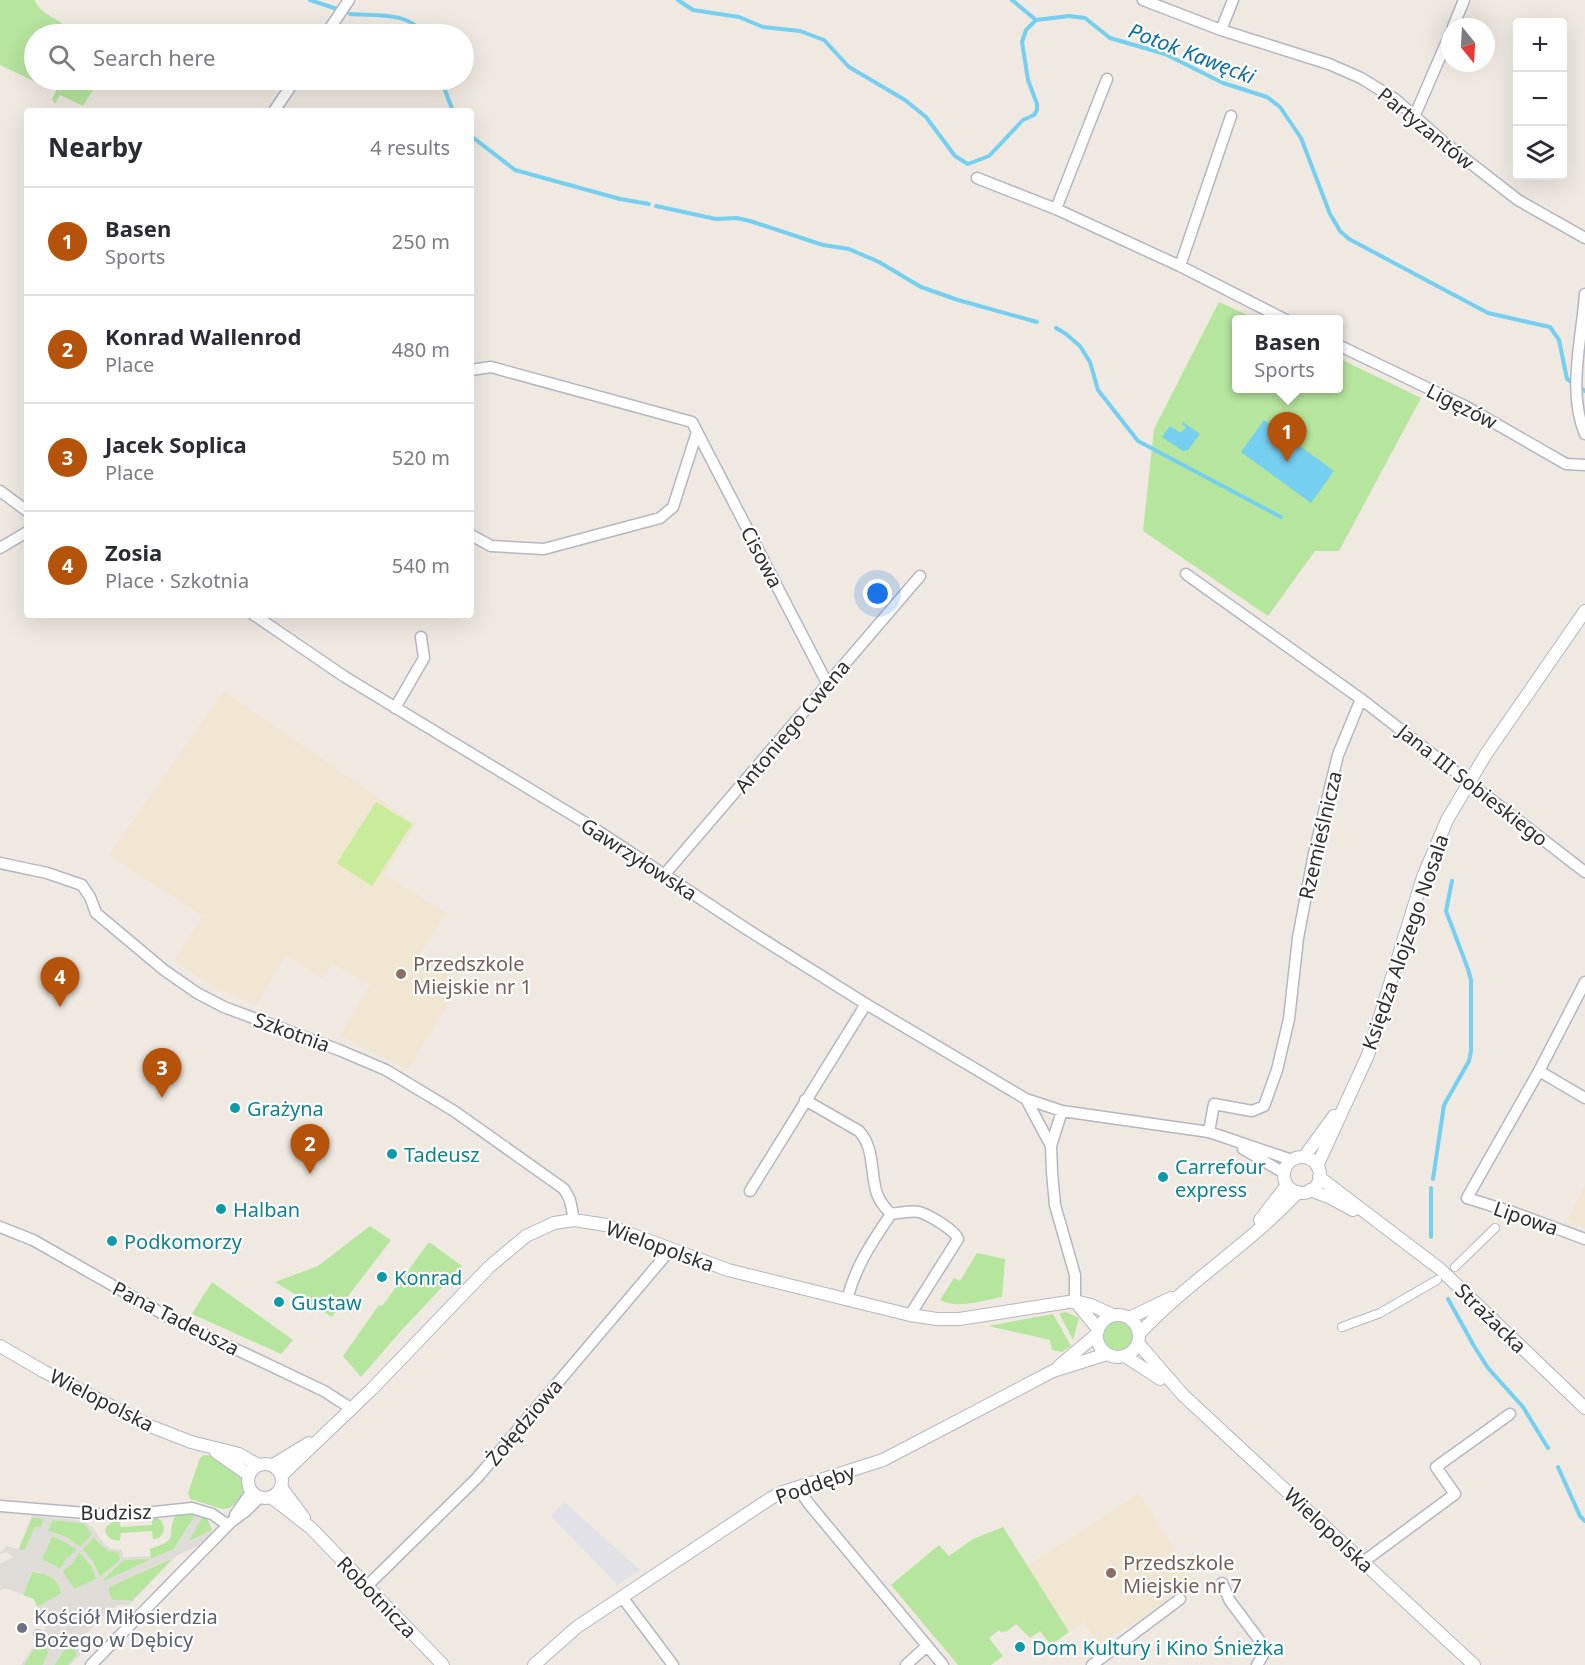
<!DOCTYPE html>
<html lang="en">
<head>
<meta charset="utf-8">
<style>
  body { margin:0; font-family:"Noto Sans",sans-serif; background:#f2f2f3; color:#2b2b33 }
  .controls { position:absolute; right:18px; top:18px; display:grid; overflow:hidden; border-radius:6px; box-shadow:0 6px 24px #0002 }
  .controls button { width:54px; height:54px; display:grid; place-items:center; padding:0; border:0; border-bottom:2px solid #e1e1e2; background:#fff; color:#2b2b33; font:30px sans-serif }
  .compass { position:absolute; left:1441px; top:18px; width:54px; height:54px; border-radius:50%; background:#fff; box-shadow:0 6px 24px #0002; rotate:162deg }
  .you { position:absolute; left:878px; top:594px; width:21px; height:21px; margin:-15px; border:4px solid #fff; border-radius:50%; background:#1a73e8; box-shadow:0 0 0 9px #1a73e833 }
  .badge { display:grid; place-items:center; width:39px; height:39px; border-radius:50%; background:#b45309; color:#fff; font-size:20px; font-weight:700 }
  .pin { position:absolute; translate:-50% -50px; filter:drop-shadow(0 2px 3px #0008) }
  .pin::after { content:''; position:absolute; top:32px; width:21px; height:18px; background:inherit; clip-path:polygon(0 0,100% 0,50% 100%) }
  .popup { position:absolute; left:1232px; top:315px; width:111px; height:78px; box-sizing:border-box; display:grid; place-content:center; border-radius:6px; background:#fff; filter:drop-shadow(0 2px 4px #0005); font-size:20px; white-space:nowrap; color:#7c7c81 }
  .popup b { font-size:22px; color:#2b2b33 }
  .popup::after { content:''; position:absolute; left:50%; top:100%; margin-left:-12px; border:12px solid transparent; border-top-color:#fff }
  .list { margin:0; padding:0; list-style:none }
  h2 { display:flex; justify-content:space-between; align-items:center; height:78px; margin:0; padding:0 24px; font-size:26px }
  h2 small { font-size:20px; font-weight:400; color:#7c7c81 }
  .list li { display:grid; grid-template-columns:39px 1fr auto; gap:18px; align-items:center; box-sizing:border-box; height:108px; padding:0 24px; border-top:2px solid #e1e1e2 }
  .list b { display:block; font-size:22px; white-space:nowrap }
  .list p { margin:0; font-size:20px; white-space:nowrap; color:#7c7c81 }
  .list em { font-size:20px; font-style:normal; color:#7c7c81 }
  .icon { flex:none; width:33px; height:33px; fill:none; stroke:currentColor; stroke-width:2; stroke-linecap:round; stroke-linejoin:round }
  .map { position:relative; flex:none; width:1585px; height:1665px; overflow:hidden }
  .search { position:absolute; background:#fff; box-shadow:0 6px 24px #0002; left:24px; top:24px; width:450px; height:66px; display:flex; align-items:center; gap:15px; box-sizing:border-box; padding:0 21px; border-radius:33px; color:#7c7c81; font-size:22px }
  .panel { position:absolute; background:#fff; box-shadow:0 6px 24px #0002; left:24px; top:108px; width:450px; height:510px; border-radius:6px }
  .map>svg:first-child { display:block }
  .industrial { fill:#e3e1e8 }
  .education { fill:#f0e6d1 }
  .green { fill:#b6e59e }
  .pitch { fill:#c9ec9a }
  .plaza { fill:#dfdcd8; fill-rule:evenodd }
  .water { fill:#75cff0 }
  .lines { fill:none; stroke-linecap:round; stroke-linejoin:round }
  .stream { stroke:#75cff0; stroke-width:4 }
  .pedestrian-casing { stroke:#b4b7c1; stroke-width:10 }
  .minor-casing { stroke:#b4b7c1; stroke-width:13 }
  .tertiary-casing { stroke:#b4b7c1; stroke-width:14 }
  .pedestrian { stroke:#fff; stroke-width:8 }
  .minor { stroke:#fff; stroke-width:10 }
  .tertiary { stroke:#fff; stroke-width:12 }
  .education-dot { fill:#8d6e63; stroke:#fff; stroke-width:2 }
  .culture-dot { fill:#0f9aa8; stroke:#fff; stroke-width:2 }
  .worship-dot { fill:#6b7280; stroke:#fff; stroke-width:2 }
  .labels { text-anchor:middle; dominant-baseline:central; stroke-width:4.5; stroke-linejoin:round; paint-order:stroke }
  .street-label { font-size:20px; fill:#2e2e2e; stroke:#fff }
  .education-label { font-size:20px; fill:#785e54; stroke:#fff; text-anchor:start }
  .culture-label { font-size:20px; fill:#0d838f; stroke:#fff; text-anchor:start }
  .worship-label { font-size:20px; fill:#5b616d; stroke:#fff; text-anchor:start }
  .water-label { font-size:21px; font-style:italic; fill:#0d6fa3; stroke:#fff }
</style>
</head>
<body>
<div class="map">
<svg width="1585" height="1665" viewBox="0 0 1585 1665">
  <rect width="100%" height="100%" fill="#efe9e1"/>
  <!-- industrial -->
  <path class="industrial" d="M 564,1502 L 640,1570 L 618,1585 L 551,1516 Z"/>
  <!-- education -->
  <path class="education" d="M 224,691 L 416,824 L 384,874 L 446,913 L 419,955 L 462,982 L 407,1070 L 340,1036 L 370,985 L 332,963 L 323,979 L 286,955 L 256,1005 L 216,988 L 174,961 L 203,916 L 109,855 Z
    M 1585,1185 L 1585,1228 L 1567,1221 Z
    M 1139,1494 L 1195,1581 L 1100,1645 L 1084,1622 L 1069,1632 L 1027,1566 Z"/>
  <!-- green -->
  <path class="green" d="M 0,0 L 35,0 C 41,18 64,17 69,34 L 34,34 L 34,80 L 99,80 L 83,106 L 60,95 L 55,104 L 52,99 L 57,89 L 40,84 L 0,65 Z
    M 1219,302 L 1256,319 L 1236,320 L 1236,388 L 1338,388 L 1338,358 L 1421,398 L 1339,551 L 1315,551 L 1268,616 L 1143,531 L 1154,429 Z
    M 370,1226 L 391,1240 L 332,1317 L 275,1282 L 318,1266 Z
    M 429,1242 L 462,1266 L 400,1332 L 361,1377 L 343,1356 L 379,1305 L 382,1306 Z
    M 977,1253 L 1005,1259 L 1002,1297 C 984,1300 956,1310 940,1300 L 954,1278 L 960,1281 Z
    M 212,1282 L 293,1340 L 281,1354 L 192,1314 Z
    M 1066,1312 L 1079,1318 L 1073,1340 L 1060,1315 L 1060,1313 Z
    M 1053,1314 L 1071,1346 L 1062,1352 L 1052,1350 L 1050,1340 L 988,1326 Z
    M1104 1336a14 14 0 1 1 28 0a14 14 0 1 1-28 0Z
    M 204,1455 C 219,1454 232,1468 242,1477 L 244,1488 L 241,1497 L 230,1508 L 222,1509 L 190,1499 L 188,1493 L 200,1458 Z
    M 183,1514 L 196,1514 L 174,1549 L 151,1559 L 150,1549 C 184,1538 164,1534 176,1515 Z
    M 203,1516 L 208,1520 L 212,1530 L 187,1542 Z
    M 32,1517 L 44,1519 L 41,1527 L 36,1527 L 25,1550 L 21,1552 L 19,1549 Z
    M 154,1517 L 161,1520 L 164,1528 L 163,1533 L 159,1538 L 153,1539 L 152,1531 L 121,1533 L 120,1540 C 113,1542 108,1538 105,1531 L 107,1526 L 115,1520 L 119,1521 L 121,1527 L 152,1525 L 152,1519 Z
    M 52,1520 L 83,1523 L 93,1534 L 80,1547 L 66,1537 L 48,1531 Z
    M 1003,1527 L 1069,1632 L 1051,1645 L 1040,1631 L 1030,1638 L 1016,1624 L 1006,1632 L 1004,1631 L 1002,1633 L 999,1630 L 989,1638 L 1003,1656 L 991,1665 L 958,1665 L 891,1585 L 939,1545 L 949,1556 L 973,1539 Z
    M 52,1536 L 64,1541 L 78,1550 L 67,1558 L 60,1569 L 42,1559 Z
    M 94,1537 C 101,1546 107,1551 119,1552 L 120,1560 L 100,1577 L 93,1562 L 82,1549 Z
    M 80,1552 L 92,1567 L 97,1579 L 74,1589 L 62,1571 Z
    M 148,1558 L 148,1561 L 104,1581 L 102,1580 L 124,1560 Z
    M 171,1559 L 172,1560 L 132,1601 L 112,1600 L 108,1590 L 109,1587 Z
    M 32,1572 C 46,1573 60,1578 61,1594 L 37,1607 L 34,1599 L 23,1595 Z
    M 38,1642 L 49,1651 L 43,1665 L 24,1665 Z
    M 73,1644 L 76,1647 L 76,1656 L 68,1665 L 54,1665 L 67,1646 Z"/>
  <!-- pitch -->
  <path class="pitch" d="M 376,802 L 412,824 L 372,886 L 337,863 Z"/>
  <!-- plaza -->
  <path class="plaza" d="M 196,1514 L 203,1516 L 188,1542 L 212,1530 L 210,1535 L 200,1545 L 176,1556 L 129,1605 L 119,1605 L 109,1610 L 85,1635 L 81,1642 L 80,1655 L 70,1665 L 68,1665 L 76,1656 L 75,1645 L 67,1646 L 54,1665 L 43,1665 L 49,1651 L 38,1643 L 24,1665 L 21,1665 L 34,1646 L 35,1640 L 45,1629 L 44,1620 L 37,1607 L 61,1594 L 61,1590 L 55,1580 L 48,1575 L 39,1572 L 32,1572 L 23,1595 L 9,1589 L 3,1589 L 0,1591 L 0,1587 L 2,1588 L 0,1585 L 0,1564 L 13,1557 L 6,1552 L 0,1554 L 0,1552 L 7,1546 L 18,1549 L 32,1515 L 84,1521 L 92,1527 L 105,1545 L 112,1549 L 122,1550 L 123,1557 L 151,1556 L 151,1559 L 174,1549 ZM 32,1517 L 44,1519 L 41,1527 L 35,1527 L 25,1549 L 20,1551 L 19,1549 ZM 52,1520 L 83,1523 L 92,1534 L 80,1547 L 66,1537 L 48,1531 ZM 52,1536 L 64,1541 L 77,1550 L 67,1558 L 60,1569 L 42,1559 ZM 94,1537 L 107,1550 L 119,1553 L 120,1560 L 100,1577 L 92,1560 L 83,1549 ZM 80,1552 L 92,1567 L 96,1579 L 74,1589 L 63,1571 L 72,1564 ZM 148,1559 L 148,1561 L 105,1581 L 101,1580 L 124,1560 ZM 170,1559 L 171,1560 L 132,1601 L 112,1600 L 108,1590 L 109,1587 Z"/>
  <!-- water -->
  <path class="water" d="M 1264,420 L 1334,471 L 1311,503 L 1241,452 Z
    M 1183,422 L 1200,434 L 1188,450 L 1183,451 L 1162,437 L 1170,426 L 1179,432 L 1182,432 L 1186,427 L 1182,424 Z"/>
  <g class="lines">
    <!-- stream -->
    <path class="stream" d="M 310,0 L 337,9
      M 678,0 L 693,10 L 739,17 L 763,27 L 800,31 L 824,40 L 849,67 L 905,100 L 926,117 L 955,156 L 968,164 L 989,156 L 1023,120 L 1034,115 L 1037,110 L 1037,104 L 1028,80 L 1022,42 L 1026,30 L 1036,20 L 1069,16 L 1085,18 L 1110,38 L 1165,54 L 1223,83 L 1267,97 L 1280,107 L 1301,138 L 1330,214 L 1340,231 L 1349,239 L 1488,313 L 1550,327 L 1559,340 L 1567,379 L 1585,391
      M 1012,0 L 1036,20
      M 350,14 C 374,16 409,11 423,34
      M 441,80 L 453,111
      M 471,136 L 515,170 L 620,199 L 649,204
      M 656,206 L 716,219 L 737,218 L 750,221 L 823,245 L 849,249 L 879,262 L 921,287 L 958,300 L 1037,322
      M 1056,328 L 1066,334 L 1080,346 L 1090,362 L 1098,390 L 1138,441 L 1281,517
      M 1433,1179 L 1444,1105 L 1469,1061 L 1471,1051 L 1471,980 L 1468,969 L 1446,911 L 1452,881
      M 1431,1188 L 1431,1237
      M 1448,1299 L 1474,1346 L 1488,1368 L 1523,1407 L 1548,1448
      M 1558,1467 L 1580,1516 L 1585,1521"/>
    <!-- pedestrian casing -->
    <g class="pedestrian-casing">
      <path id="pedestrian" d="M 1455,1267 L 1495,1228
        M 1342,1327 L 1380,1313 L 1437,1280
        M 38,1634 L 40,1640"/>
    </g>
    <!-- minor casing -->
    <g class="minor-casing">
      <path id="minor" d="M 1143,0 L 1221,30 L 1329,64 L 1361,78 L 1395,99 L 1446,144 L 1518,200 L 1585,238
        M 1453,27 L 1464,0
        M 1221,30 L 1233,0
        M 326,34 L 349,0
        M 1107,79 L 1056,209 L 1180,266 L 1286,320
        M 274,111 L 295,80
        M 1415,115 L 1450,34
        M 977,178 L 1056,209
        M 1180,266 L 1231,116
        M 1585,294 C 1582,338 1567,392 1585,434
        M 1338,345 L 1465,406 L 1566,464 L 1585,465
        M 471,370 L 491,367 L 692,422 L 827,683
        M 0,491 L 27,511
        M 471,535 L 491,546 L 544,549 L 660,518 L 673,507 L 697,432
        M 0,548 L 27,532
        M 1186,574 L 1361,699 L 1585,872
        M 254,615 L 345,677 L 589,825 L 748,930 L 866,1004 L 1026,1099 L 1062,1111 L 1209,1132 L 1292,1160
        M 395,708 L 424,658 L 421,637
        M 0,863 L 47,873 L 82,885 L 90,897 L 96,913 L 164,970 L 197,993 L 224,1007 L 339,1050 L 386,1070 L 454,1111 L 564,1189 L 570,1200 L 574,1220
        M 664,875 L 920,576
        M 1585,982 L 1539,1071 L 1467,1198 L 1515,1213 L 1585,1239
        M 1539,1071 L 1585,1098
        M 1026,1099 L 1051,1146
        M 805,1100 L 859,1131 C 875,1148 870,1173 877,1194 C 880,1202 885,1208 891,1214 C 872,1242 855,1267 847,1300
        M 1062,1111 L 1051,1146 L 1052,1172 L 1055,1205 L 1075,1275 L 1075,1301
        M 1209,1132 L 1214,1104 L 1252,1111 L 1264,1106 L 1277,1070 L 1289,1019 L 1298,938 L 1314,853 L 1338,755 L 1361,699
        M 1243,1149 L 1284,1173
        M 750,1191 L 866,1004
        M 891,1214 C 899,1213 911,1210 919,1212 C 929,1215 955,1230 958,1239 L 910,1315
        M 0,1227 L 33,1240 L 170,1318 L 324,1391 L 352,1409
        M 798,1488 L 809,1504 L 943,1665
        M 0,1506 L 98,1514 L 135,1514 L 192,1508 L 212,1514 L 228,1525
        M 235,1515 L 252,1491
        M 1363,1562 L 1455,1494 L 1436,1467 L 1510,1414
        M 1222,1583 L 1230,1601 L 1263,1645 L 1263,1655 L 1257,1665
        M 367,1586 L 477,1478 L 671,1249
        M 622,1597 L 673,1665
        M 91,1665 L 231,1522 L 246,1511 L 260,1497
        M 906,1665 L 927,1646
        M 1092,1665 L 1180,1599"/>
    </g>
    <!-- tertiary casing -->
    <g class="tertiary-casing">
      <path id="tertiary" d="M 1304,1157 L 1334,1116
        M1284 1175a18 18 0 1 1 36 0a18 18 0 1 1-36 0Z
        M 1317,1166 L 1368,1055 L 1423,877 L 1447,820 L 1486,754 L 1585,611
        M 1319,1177 L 1440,1269 L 1585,1408
        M 1310,1190 L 1331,1198 L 1353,1210
        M 1260,1220 L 1287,1185
        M 1075,1301 L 1098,1329
        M1097 1336a21 21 0 1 1 42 0a21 21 0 1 1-42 0Z
        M 1129,1318 L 1171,1298
        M 1139,1334 C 1187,1282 1249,1245 1298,1192
        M 1138,1343 L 1183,1395 L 1474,1665
        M 0,1346 L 43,1371 L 150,1426 L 191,1442 L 239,1454 L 258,1465
        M 1125,1356 L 1160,1379
        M 1059,1366 L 1097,1334
        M 216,1452 L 249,1475
        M248 1481a17 17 0 1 1 34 0a17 17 0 1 1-34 0Z
        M 273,1465 L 309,1443
        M 282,1475 L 372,1389 L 489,1267 L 526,1236 L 554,1223 L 574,1220 L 606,1225 L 728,1270 L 910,1315 L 937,1319 L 959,1319 L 1075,1301 L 1091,1305 L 1113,1315
        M 281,1487 L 304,1518
        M 271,1497 L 311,1528 L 443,1665
        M 534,1665 L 577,1627 L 771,1498 L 783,1492 L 883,1460 L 1053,1371 L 1107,1354"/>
    </g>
    <!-- pedestrian -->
    <use href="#pedestrian" class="pedestrian"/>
    <!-- minor -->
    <use href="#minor" class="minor"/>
    <!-- tertiary -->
    <use href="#tertiary" class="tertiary"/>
  </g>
  <!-- markers -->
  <g class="education-dot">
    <circle cx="401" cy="974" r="6"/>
    <circle cx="1111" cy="1573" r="6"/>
  </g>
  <g class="culture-dot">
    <circle cx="235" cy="1108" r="6"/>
    <circle cx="392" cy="1154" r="6"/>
    <circle cx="1163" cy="1177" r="6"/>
    <circle cx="221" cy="1209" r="6"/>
    <circle cx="112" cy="1241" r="6"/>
    <circle cx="382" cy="1277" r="6"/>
    <circle cx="279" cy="1302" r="6"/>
    <circle cx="1020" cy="1647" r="6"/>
  </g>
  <circle class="worship-dot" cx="22" cy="1628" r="6"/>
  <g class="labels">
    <!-- street labels -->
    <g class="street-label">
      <text transform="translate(1426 128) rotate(39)">Partyzantów</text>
      <text transform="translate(1462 406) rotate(27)">Ligęzów</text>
      <text transform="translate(762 557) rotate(62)">Cisowa</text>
      <text transform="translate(792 726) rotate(-50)">Antoniego Cwena</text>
      <text transform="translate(1473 785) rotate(38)">Jana III Sobieskiego</text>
      <text transform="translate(1320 835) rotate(-77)">Rzemieślnicza</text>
      <text transform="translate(639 859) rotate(33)">Gawrzyłowska</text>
      <text transform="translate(1405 942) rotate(-71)">Księdza Alojzego Nosala</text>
      <text transform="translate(292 1032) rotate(20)">Szkotnia</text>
      <text transform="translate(1526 1218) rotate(19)">Lipowa</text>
      <text transform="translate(660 1246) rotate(20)">Wielopolska</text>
      <text transform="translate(176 1318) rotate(27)">Pana Tadeusza</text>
      <text transform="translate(1491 1318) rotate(44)">Strażacka</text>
      <text transform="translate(102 1400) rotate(27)">Wielopolska</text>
      <text transform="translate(524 1422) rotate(-50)">Żołędziowa</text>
      <text transform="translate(815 1484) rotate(-19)">Poddęby</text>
      <text transform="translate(116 1512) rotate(-1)">Budzisz</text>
      <text transform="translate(1329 1530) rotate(43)">Wielopolska</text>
      <text transform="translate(377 1597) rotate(46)">Robotnicza</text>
    </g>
    <!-- education labels -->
    <g class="education-label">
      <text x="413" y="963">Przedszkole<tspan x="413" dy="23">Miejskie nr 1</tspan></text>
      <text x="1123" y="1562">Przedszkole<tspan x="1123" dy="23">Miejskie nr 7</tspan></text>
    </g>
    <!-- culture labels -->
    <g class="culture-label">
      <text x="247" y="1108">Grażyna</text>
      <text x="404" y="1154">Tadeusz</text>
      <text x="1175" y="1166">Carrefour<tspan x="1175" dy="23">express</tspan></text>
      <text x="233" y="1209">Halban</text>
      <text x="124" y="1241">Podkomorzy</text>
      <text x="394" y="1277">Konrad</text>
      <text x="291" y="1302">Gustaw</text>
      <text x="1032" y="1647">Dom Kultury i Kino Śnieżka</text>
    </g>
    <!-- worship labels -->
    <g class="worship-label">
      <text x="34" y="1616">Kościół Miłosierdzia<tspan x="34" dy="23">Bożego w Dębicy</tspan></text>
    </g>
    <!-- water labels -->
    <g class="water-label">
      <text transform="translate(1192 53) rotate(21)">Potok Kawęcki</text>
    </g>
  </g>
</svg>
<div class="controls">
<button>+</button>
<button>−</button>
<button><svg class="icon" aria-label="layers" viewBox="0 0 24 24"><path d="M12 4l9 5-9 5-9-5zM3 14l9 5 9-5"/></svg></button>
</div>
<svg class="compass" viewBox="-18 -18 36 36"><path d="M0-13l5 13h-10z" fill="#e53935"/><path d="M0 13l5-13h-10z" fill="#7c7c81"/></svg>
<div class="you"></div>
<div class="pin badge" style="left:1287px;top:462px">1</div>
<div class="popup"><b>Basen</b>Sports</div>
<div class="pin badge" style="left:310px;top:1174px">2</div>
<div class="pin badge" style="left:162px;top:1098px">3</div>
<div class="pin badge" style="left:60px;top:1007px">4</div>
<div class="search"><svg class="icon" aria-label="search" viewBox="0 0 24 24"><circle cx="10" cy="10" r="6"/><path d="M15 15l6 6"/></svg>Search here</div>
<section class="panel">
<h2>Nearby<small>4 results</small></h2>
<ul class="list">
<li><span class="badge">1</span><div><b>Basen</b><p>Sports</p></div><em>250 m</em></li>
<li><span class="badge">2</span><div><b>Konrad Wallenrod</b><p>Place</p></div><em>480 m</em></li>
<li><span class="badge">3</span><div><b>Jacek Soplica</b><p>Place</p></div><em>520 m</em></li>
<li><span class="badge">4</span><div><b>Zosia</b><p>Place · Szkotnia</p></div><em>540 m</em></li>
</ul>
</section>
</div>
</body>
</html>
